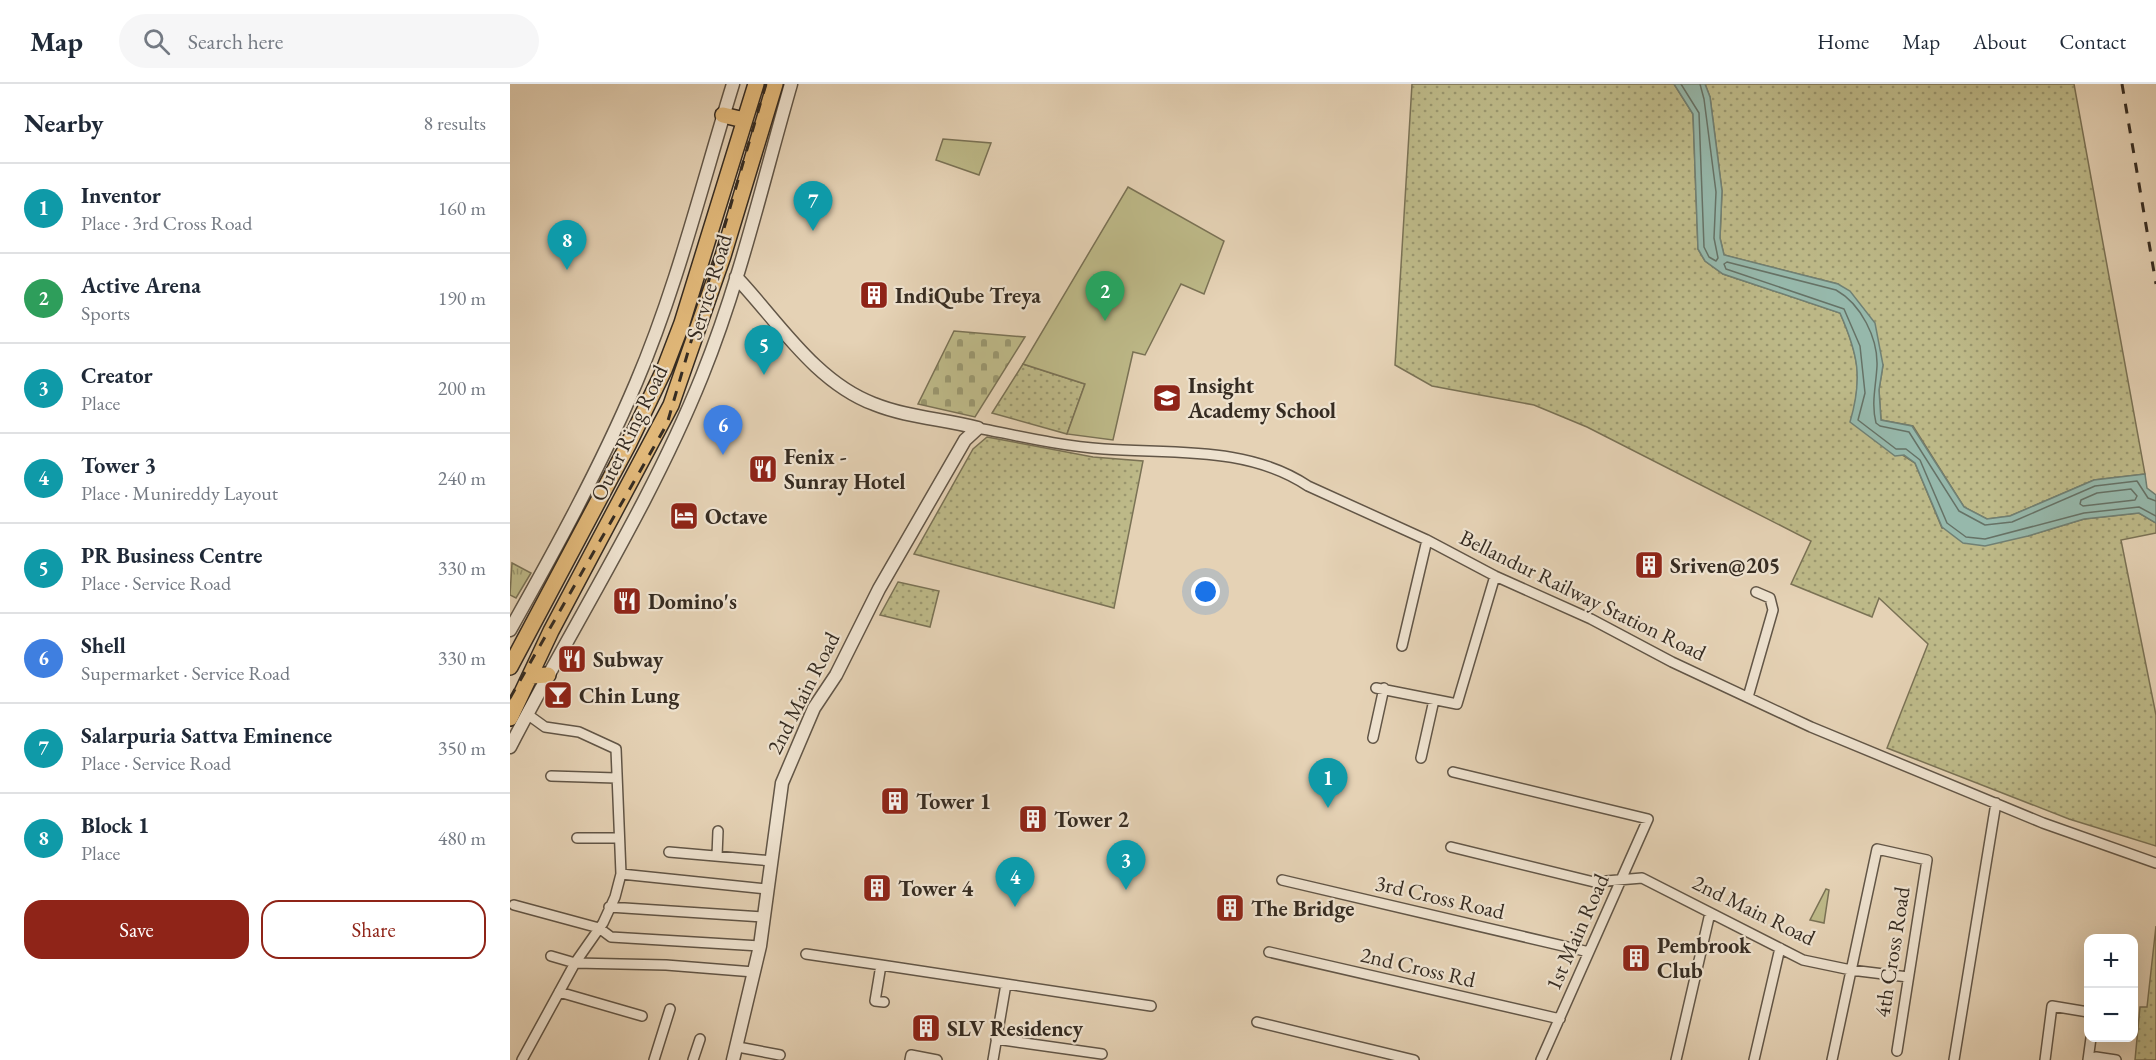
<!DOCTYPE html>
<html lang="en">
<head>
<meta charset="utf-8">
<style>
  body { margin:0; font-family:"EB Garamond",serif; background:#f6f6f7; color:#1f2937 }
  .controls { position:absolute; right:18px; bottom:18px; display:grid; overflow:hidden; border-radius:12px; box-shadow:0 6px 24px #0002 }
  .controls button { width:54px; height:54px; display:grid; place-items:center; padding:0; border:0; border-bottom:2px solid #e0e1e3; background:#fff; color:#1f2937; font:30px sans-serif }
  .you { position:absolute; left:696px; top:508px; width:21px; height:21px; margin:-15px; border:4px solid #fff; border-radius:50%; background:#1a73e8; box-shadow:0 0 0 9px #1a73e833 }
  .badge { display:grid; place-items:center; width:39px; height:39px; border-radius:50%; background:#8f2418; color:#fff; font-size:20px; font-weight:700 }
  .pin { position:absolute; translate:-50% -50px; filter:drop-shadow(0 2px 3px #0008) }
  .pin::after { content:''; position:absolute; top:32px; width:21px; height:18px; background:inherit; clip-path:polygon(0 0,100% 0,50% 100%) }
  .list { margin:0; padding:0; list-style:none }
  h2 { display:flex; justify-content:space-between; align-items:center; height:78px; margin:0; padding:0 24px; font-size:26px }
  h2 small { font-size:20px; font-weight:400; color:#747a83 }
  .list li { display:grid; grid-template-columns:39px 1fr auto; gap:18px; align-items:center; box-sizing:border-box; height:90px; padding:0 24px; border-top:2px solid #e0e1e3 }
  .list b { display:block; font-size:22px; white-space:nowrap }
  .list p { margin:0; font-size:20px; white-space:nowrap; color:#747a83 }
  .list em { font-size:20px; font-style:normal; color:#747a83 }
  .actions { display:flex; gap:12px; padding:18px 24px }
  .actions a { flex:1; padding:14px 0; border:2px solid #8f2418; border-radius:18px; text-align:center; font-size:21px; color:#8f2418 }
  .actions .main { background:#8f2418; color:#fff }
  .icon { flex:none; width:33px; height:33px; fill:none; stroke:currentColor; stroke-width:2; stroke-linecap:round; stroke-linejoin:round }
  .map { position:relative; flex:none; width:1646px; height:976px; overflow:hidden }
  header { display:flex; align-items:center; gap:36px; box-sizing:border-box; height:84px; padding:0 30px; background:#fff; border-bottom:2px solid #e0e1e3 }
  header strong { font-size:28px }
  nav { display:flex; gap:33px; margin-inline-start:auto; font-size:21px }
  .search { width:420px; height:54px; background:#f6f6f7; display:flex; align-items:center; gap:15px; box-sizing:border-box; padding:0 21px; border-radius:33px; color:#747a83; font-size:22px }
  main { display:flex }
  aside { flex:1; background:#fff }
  .map>svg:first-child { display:block }
  .grass { fill:url(#grass-dots); stroke:#7a7255; stroke-width:1.5 }
  .cemetery { fill:url(#cemetery-stones); stroke:#7a7255; stroke-width:1.5 }
  .park { fill:url(#park-tufts); stroke:#7a7255; stroke-width:1.5 }
  .pitch { fill:#bdb988; stroke:#7a7255; stroke-width:1.5 }
  .water { fill:#96b8ab; stroke:#708074; stroke-width:1.5 }
  .lines { fill:none; stroke-linecap:round; stroke-linejoin:round }
  .shore { stroke:#667266; stroke-width:1.5 }
  .minor-casing { stroke:#625647; stroke-width:12 }
  .tertiary-casing { stroke:#625647; stroke-width:15 }
  .trunk-casing { stroke:#362c22; stroke-width:18 }
  .minor { stroke:#eee2cf; stroke-width:9 }
  .tertiary { stroke:#eee2cf; stroke-width:12 }
  .trunk { stroke:#e2b97a; stroke-width:15 }
  .rail { stroke:#362c22; stroke-width:3; stroke-dasharray:10 10; stroke-linecap:butt }
  .labels { text-anchor:middle; dominant-baseline:central; stroke-width:4.5; stroke-linejoin:round; paint-order:stroke }
  .street-label { font-size:22px; fill:#362c22; stroke:#eee2cf }
  .poi-label { font-size:22px; font-weight:bold; fill:#362c22; stroke:#eee2cf; text-anchor:start }
</style>
</head>
<body>
<header>
<strong>Map</strong>
<div class="search"><svg class="icon" aria-label="search" viewBox="0 0 24 24"><circle cx="10" cy="10" r="6"/><path d="M15 15l6 6"/></svg>Search here</div>
<nav><a>Home</a><a>Map</a><a>About</a><a>Contact</a></nav>
</header>
<main>
<aside>
<h2>Nearby<small>8 results</small></h2>
<ul class="list">
<li><span class="badge" style="background:#0f9aa8">1</span><div><b>Inventor</b><p>Place · 3rd Cross Road</p></div><em>160 m</em></li>
<li><span class="badge" style="background:#2e9e5b">2</span><div><b>Active Arena</b><p>Sports</p></div><em>190 m</em></li>
<li><span class="badge" style="background:#0f9aa8">3</span><div><b>Creator</b><p>Place</p></div><em>200 m</em></li>
<li><span class="badge" style="background:#0f9aa8">4</span><div><b>Tower 3</b><p>Place · Munireddy Layout</p></div><em>240 m</em></li>
<li><span class="badge" style="background:#0f9aa8">5</span><div><b>PR Business Centre</b><p>Place · Service Road</p></div><em>330 m</em></li>
<li><span class="badge" style="background:#3f7fe0">6</span><div><b>Shell</b><p>Supermarket · Service Road</p></div><em>330 m</em></li>
<li><span class="badge" style="background:#0f9aa8">7</span><div><b>Salarpuria Sattva Eminence</b><p>Place · Service Road</p></div><em>350 m</em></li>
<li><span class="badge" style="background:#0f9aa8">8</span><div><b>Block 1</b><p>Place</p></div><em>480 m</em></li>
</ul>
<div class="actions"><a class="main">Save</a><a>Share</a></div>
</aside>
<div class="map">
<svg width="1646" height="976" viewBox="0 0 1646 976">
  <defs>
    <pattern id="grass-dots" width="8" height="8" patternUnits="userSpaceOnUse" patternTransform="scale(1.5)"><rect width="8" height="8" fill="#bdb988"/><path d="M2 2h.1M6 6h.1" fill="none" stroke="#9a976f" stroke-width="1.8" stroke-linecap="round"/></pattern>
    <pattern id="cemetery-stones" width="16" height="16" patternUnits="userSpaceOnUse" patternTransform="scale(1.5)"><rect width="16" height="16" fill="#bdb988"/><path d="M2 7V4a2 2 0 0 1 4 0v3zM10 15v-3a2 2 0 0 1 4 0v3z" fill="#9a976f"/></pattern>
    <pattern id="park-tufts" width="24" height="20" patternUnits="userSpaceOnUse" patternTransform="scale(1.5)"><rect width="24" height="20" fill="#bdb988"/><path d="M3 7l-1-3M5 7V3M7 7l1-3M15 17l-1-3M17 17v-4M19 17l1-3" fill="none" stroke="#9a976f"/></pattern>
  </defs>
  <rect width="100%" height="100%" fill="#e5d2b5"/>
  <filter id="stains"><feTurbulence type="fractalNoise" baseFrequency=".00333" numOctaves="4"/><feColorMatrix values="0 0 0 0 .2 0 0 0 0 .09 0 0 0 0 .02 0 0 0 .5 -.17"/></filter>
  <radialGradient id="worn" r=".72"><stop offset=".6" stop-color="#630" stop-opacity="0"/><stop offset="1" stop-color="#630" stop-opacity=".3"/></radialGradient>
  <!-- grass -->
  <path class="grass" d="M 902,0 L 1164,0 L 1183,30 L 1188,165 L 1195,177 L 1213,190 L 1330,229 C 1348,270 1353,293 1341,338 L 1405,379 L 1432,444 L 1518,452 L 1574,435 L 1629,429 L 1646,439 L 1646,449 L 1611,456 L 1646,631 L 1646,762 L 1559,735 L 1377,664 L 1418,560 L 1369,514 L 1362,533 L 1281,500 L 1301,457 L 1077,343 L 1024,321 L 922,302 L 885,281 Z
    M 1195,0 L 1564,0 L 1635,390 L 1584,396 L 1500,432 L 1477,435 L 1454,423 L 1403,342 L 1371,336 L 1369,306 L 1373,281 L 1328,200 L 1214,171 L 1210,154 L 1212,107 L 1200,13 Z
    M 513,280 L 575,300 L 557,350 L 482,329 Z
    M 477,353 L 583,373 L 633,377 L 604,524 L 404,470 L 463,365 Z
    M 388,498 L 429,507 L 420,543 L 370,531 Z
    M 1646,842 L 1646,976 L 1625,976 L 1630,923 L 1637,923 Z"/>
  <!-- cemetery -->
  <path class="cemetery" d="M 444,247 L 515,253 L 465,333 L 408,320 Z"/>
  <!-- park -->
  <path class="park" d="M 2,479 L 21,489 L 6,514 L 0,511 Z
    M 1316,805 L 1319,806 L 1314,839 L 1300,836 Z"/>
  <!-- pitch -->
  <path class="pitch" d="M 433,55 L 481,59 L 469,91 L 426,76 Z
    M 618,103 L 714,157 L 694,210 L 671,200 L 635,271 L 623,268 L 603,356 L 557,350 L 575,300 L 513,280 Z"/>
  <!-- water -->
  <path class="water" d="M 1164,0 L 1195,0 L 1200,13 L 1212,107 L 1210,154 L 1214,171 L 1328,200 L 1340,207 L 1365,239 L 1373,281 L 1369,306 L 1371,336 L 1402,342 L 1454,423 L 1477,435 L 1500,432 L 1584,396 L 1635,390 L 1637,404 L 1646,411 L 1646,439 L 1629,429 L 1574,435 L 1518,452 L 1475,462 L 1453,459 L 1432,443 L 1405,379 L 1394,371 L 1385,372 L 1340,338 C 1353,294 1348,270 1330,229 L 1213,190 L 1195,177 L 1188,165 L 1183,30 Z"/>
  <g class="lines">
    <!-- shore -->
    <path class="shore" d="M 1171,0 L 1189,29 L 1194,163 L 1199,173 L 1206,177 L 1208,174 L 1204,154 L 1206,108 L 1194,15 L 1190,0
      M 1621,405 L 1627,412 L 1625,416 L 1573,422 L 1570,420 L 1571,416 L 1587,409 Z
      M 1646,417 L 1638,414 L 1627,397 L 1585,402 L 1502,438 L 1475,441 L 1449,427 L 1399,348 L 1370,342 L 1366,339 C 1361,319 1366,302 1367,282 C 1368,254 1351,220 1326,206 L 1217,178 L 1214,180 L 1216,185 L 1334,225 L 1350,262 L 1355,309 L 1348,336 L 1386,365 L 1396,365 L 1410,376 L 1437,439 L 1456,453 L 1475,455 L 1574,429 L 1629,423 L 1646,432"/>
    <!-- minor casing -->
    <g class="minor-casing">
      <path id="minor" d="M 468,344 C 509,352 551,362 594,365 C 664,370 738,362 798,402 L 917,456 L 985,492 L 1081,535 L 1162,578 L 1301,643 L 1533,739 L 1646,779
        M 892,562 L 917,456
        M 866,604 L 947,620 L 985,492
        M 1238,613 L 1263,526 L 1260,514 L 1246,508
        M 863,654 L 874,604
        M 911,674 L 924,616
        M 943,688 L 1138,735 L 1031,976
        M 41,692 L 106,694
        M 67,754 L 109,754
        M 941,763 L 1084,798 L 1132,794 L 1293,876 L 1341,886 L 1398,893
        M 159,768 L 262,777
        M 207,772 L 208,747
        M 111,790 L 257,805
        M 772,796 L 1079,868
        M 4,821 L 89,844 L 101,853 L 250,862
        M 99,823 L 253,833
        M 759,868 L 1050,935
        M 296,870 L 371,881 L 365,917 L 374,918
        M 41,872 L 65,879 L 156,881 L 244,888
        M 371,881 L 641,922
        M 49,908 L 132,932
        M 747,938 L 904,976
        M 486,955 L 592,970
        M 228,963 L 270,971
        M 12,976 L 65,879 L 93,839 L 105,813 L 111,790 L 106,665 L 69,648 L 35,643 L 17,630
        M 144,976 L 160,925
        M 183,976 L 190,955
        M 400,976 L 401,971 L 427,976
        M 483,976 L 496,900
        M 1166,976 L 1200,829
        M 1244,976 L 1270,864
        M 1322,976 L 1367,765 L 1417,776 L 1387,967
        M 1444,976 L 1486,719
        M 1535,976 L 1542,922 L 1578,928
        M 1578,976 L 1581,954
        M 1585,976 L 1586,973 L 1606,976"/>
    </g>
    <!-- tertiary casing -->
    <g class="tertiary-casing">
      <path id="tertiary" d="M 226,193 C 267,236 305,298 364,320 C 396,333 434,335 468,344
        M 0,546 C 45,466 90,384 126,299 C 167,203 192,100 223,0
        M 0,663 C 64,539 140,421 192,292 C 230,198 253,97 281,0
        M 223,976 L 250,862 L 272,699 L 304,624 L 326,591 L 369,505 L 455,356 L 468,344"/>
    </g>
    <!-- trunk casing -->
    <g class="trunk-casing">
      <path id="trunk" d="M 213,31 L 234,36
        M 0,583 L 118,361 L 154,286 L 172,239 L 246,0
        M 21,592 L 38,591
        M 0,634 L 41,547 L 161,321 L 213,172 L 265,0"/>
    </g>
    <!-- minor -->
    <use href="#minor" class="minor"/>
    <!-- tertiary -->
    <use href="#tertiary" class="tertiary"/>
    <!-- trunk -->
    <use href="#trunk" class="trunk"/>
    <!-- rail -->
    <path class="rail" d="M 1612,0 L 1646,200
      M 0,614 L 157,340 L 256,0"/>
  </g>
  <!-- icons -->
  <defs>
    <g id="building-square" transform="scale(1.5)"><rect x="-9" y="-9" width="18" height="18" rx="4" fill="#8f2418" stroke="#eee2cf"/><path d="M-4-6H4V6H1V3H-1V6H-4ZM-2.5-4.3h1.7v1.8h-1.7ZM.8-4.3h1.7v1.8H.8ZM-2.5-1h1.7V.8h-1.7ZM.8-1h1.7V.8H.8Z" fill="#fff"/></g>
    <g id="school-square" transform="scale(1.5)"><rect x="-9" y="-9" width="18" height="18" rx="4" fill="#8f2418" stroke="#eee2cf"/><path d="M0-5L7-2L0 1L-7-2ZM-4 1L0 2.5L4 1V4Q0 6-4 4Z" fill="#fff"/></g>
    <g id="restaurant-square" transform="scale(1.5)"><rect x="-9" y="-9" width="18" height="18" rx="4" fill="#8f2418" stroke="#eee2cf"/><path d="M-5-6h1v4h1v-4h1v4h1v-4h1v5L-1.5 .5V6h-2V.5L-5-1ZM5-6V6H3V1.5H1.5Q1.5-4 5-6Z" fill="#fff"/></g>
    <g id="hotel-square" transform="scale(1.5)"><rect x="-9" y="-9" width="18" height="18" rx="4" fill="#8f2418" stroke="#eee2cf"/><path d="M-6-4.5h1.5V1H6V5H4.5V3h-9V5H-6ZM-4 0a1.8 1.8 0 1 1 3.6 0ZM.5 0V-2.5h3Q6-2.5 6 0Z" fill="#fff"/></g>
    <g id="bar-square" transform="scale(1.5)"><rect x="-9" y="-9" width="18" height="18" rx="4" fill="#8f2418" stroke="#eee2cf"/><path d="M-6-5H6L.8 .8V4.5H3.5V6h-7V4.5H-.8V.8Z" fill="#fff"/></g>
  </defs>
  <g fill-rule="evenodd">
    <use href="#building-square" x="364" y="211"/>
    <use href="#school-square" x="657" y="314"/>
    <use href="#restaurant-square" x="253" y="385"/>
    <use href="#hotel-square" x="174" y="432"/>
    <use href="#building-square" x="1139" y="481"/>
    <use href="#restaurant-square" x="117" y="517"/>
    <use href="#restaurant-square" x="62" y="575"/>
    <use href="#bar-square" x="48" y="611"/>
    <use href="#building-square" x="385" y="717"/>
    <use href="#building-square" x="523" y="735"/>
    <use href="#building-square" x="367" y="804"/>
    <use href="#building-square" x="720" y="824"/>
    <use href="#building-square" x="1126" y="874"/>
    <use href="#building-square" x="416" y="944"/>
  </g>
  <g class="labels">
    <!-- street labels -->
    <g class="street-label">
      <text transform="translate(199 203) rotate(-73)">Service Road</text>
      <text transform="translate(119 349) rotate(-64)">Outer Ring Road</text>
      <text transform="translate(1073 511) rotate(26)">Bellandur Railway Station Road</text>
      <text transform="translate(293 609) rotate(-63)">2nd Main Road</text>
      <text transform="translate(930 813) rotate(13)">3rd Cross Road</text>
      <text transform="translate(1244 826) rotate(26)">2nd Main Road</text>
      <text transform="translate(1067 848) rotate(-66)">1st Main Road</text>
      <text transform="translate(1382 868) rotate(-81)">4th Cross Road</text>
      <text transform="translate(908 883) rotate(13)">2nd Cross Rd</text>
    </g>
    <!-- poi labels -->
    <g class="poi-label">
      <text x="385" y="211">IndiQube Treya</text>
      <text x="678" y="301">Insight<tspan x="678" dy="25">Academy School</tspan></text>
      <text x="274" y="372">Fenix -<tspan x="274" dy="25">Sunray Hotel</tspan></text>
      <text x="195" y="432">Octave</text>
      <text x="1160" y="481">Sriven@205</text>
      <text x="138" y="517">Domino's</text>
      <text x="83" y="575">Subway</text>
      <text x="69" y="611">Chin Lung</text>
      <text x="406" y="717">Tower 1</text>
      <text x="544" y="735">Tower 2</text>
      <text x="388" y="804">Tower 4</text>
      <text x="741" y="824">The Bridge</text>
      <text x="1147" y="861">Pembrook<tspan x="1147" dy="25">Club</tspan></text>
      <text x="437" y="944">SLV Residency</text>
    </g>
  </g>
  <rect width="100%" height="100%" filter="url(#stains)"/>
  <rect width="100%" height="100%" fill="url(#worn)"/>
</svg>
<div class="controls">
<button>+</button>
<button>−</button>
</div>
<div class="you"></div>
<div class="pin badge" style="left:818px;top:724px;background:#0f9aa8">1</div>
<div class="pin badge" style="left:595px;top:237px;background:#2e9e5b">2</div>
<div class="pin badge" style="left:616px;top:806px;background:#0f9aa8">3</div>
<div class="pin badge" style="left:505px;top:823px;background:#0f9aa8">4</div>
<div class="pin badge" style="left:254px;top:291px;background:#0f9aa8">5</div>
<div class="pin badge" style="left:213px;top:371px;background:#3f7fe0">6</div>
<div class="pin badge" style="left:303px;top:147px;background:#0f9aa8">7</div>
<div class="pin badge" style="left:57px;top:186px;background:#0f9aa8">8</div>
</div>
</main>
</body>
</html>
